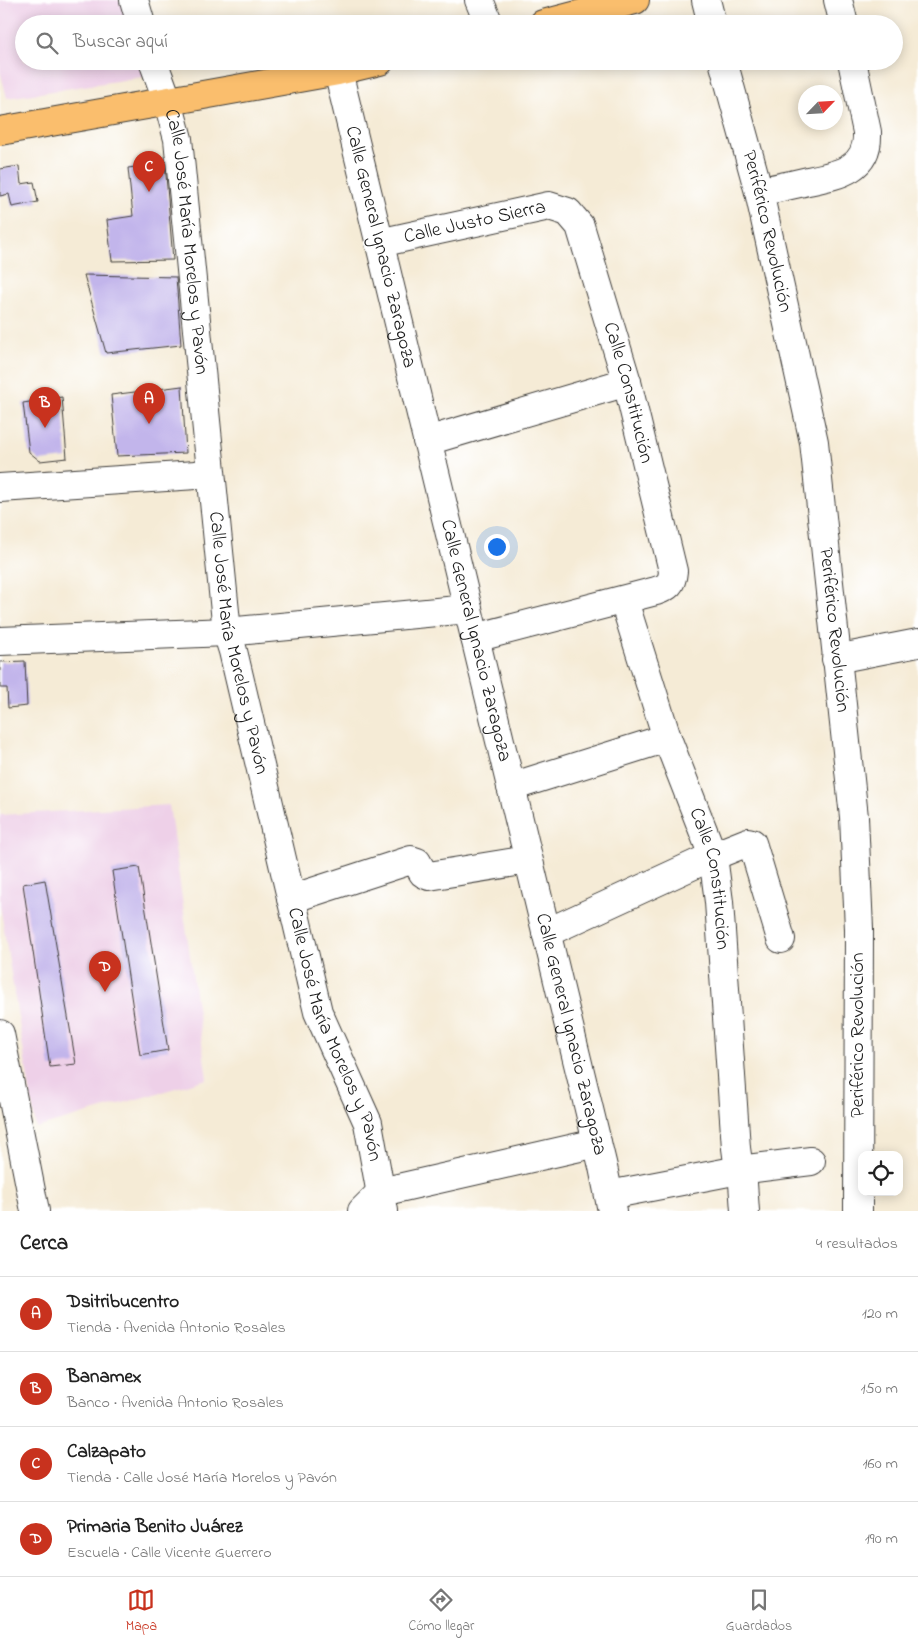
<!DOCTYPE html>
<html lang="es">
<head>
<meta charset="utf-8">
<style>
  body { margin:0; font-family:"Indie Flower",sans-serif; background:#f6f6f6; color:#222 }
  .controls { position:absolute; right:15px; bottom:15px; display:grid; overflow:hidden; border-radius:10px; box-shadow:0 2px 12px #0003 }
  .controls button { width:45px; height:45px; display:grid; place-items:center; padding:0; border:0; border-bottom:1px solid #e0e0e0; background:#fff; color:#222; font:25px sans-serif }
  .compass { position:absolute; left:798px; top:85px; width:45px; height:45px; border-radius:50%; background:#fff; box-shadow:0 2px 12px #0003; rotate:65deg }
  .you { position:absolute; left:496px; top:546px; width:18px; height:18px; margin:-12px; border:4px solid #fff; border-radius:50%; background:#1a73e8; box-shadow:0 0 0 8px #1a73e833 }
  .badge { display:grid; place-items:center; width:32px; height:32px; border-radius:50%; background:#c8321e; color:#fff; font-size:16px; font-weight:700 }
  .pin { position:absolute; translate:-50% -41px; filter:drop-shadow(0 1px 2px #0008) }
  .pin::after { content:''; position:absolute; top:26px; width:18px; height:15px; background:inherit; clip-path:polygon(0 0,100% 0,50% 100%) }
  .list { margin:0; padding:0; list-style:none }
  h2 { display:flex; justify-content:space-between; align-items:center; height:65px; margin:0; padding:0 20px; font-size:21px }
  h2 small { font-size:16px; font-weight:400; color:#767676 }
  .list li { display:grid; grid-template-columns:32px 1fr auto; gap:15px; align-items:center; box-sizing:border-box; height:75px; padding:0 20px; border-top:1px solid #e0e0e0 }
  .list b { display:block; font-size:19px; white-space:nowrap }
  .list p { margin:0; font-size:16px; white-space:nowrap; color:#767676 }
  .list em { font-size:16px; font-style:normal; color:#767676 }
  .icon { flex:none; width:28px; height:28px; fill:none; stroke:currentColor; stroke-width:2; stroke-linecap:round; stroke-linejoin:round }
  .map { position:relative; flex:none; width:918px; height:1211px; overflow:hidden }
  .search { position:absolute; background:#fff; box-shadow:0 2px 12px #0003; left:15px; right:15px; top:15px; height:55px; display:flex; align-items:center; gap:12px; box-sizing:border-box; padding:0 18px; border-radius:28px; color:#767676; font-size:19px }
  .sheet { height:365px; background:#fff }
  nav { display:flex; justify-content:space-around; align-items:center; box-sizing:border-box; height:70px; border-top:1px solid #e0e0e0; background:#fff; font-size:14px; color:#767676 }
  nav a { display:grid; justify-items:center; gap:2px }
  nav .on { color:#c8321e }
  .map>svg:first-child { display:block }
  .built { fill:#eed0e8 }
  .building { fill:#c2b5eb }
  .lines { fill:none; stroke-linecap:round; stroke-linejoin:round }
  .minor-casing { stroke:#3d3b38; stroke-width:30 }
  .major-casing { stroke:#3d3b38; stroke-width:30 }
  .minor { stroke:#fff; stroke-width:28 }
  .major { stroke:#fabe6d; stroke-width:28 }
  .labels { text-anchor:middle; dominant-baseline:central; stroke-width:4; stroke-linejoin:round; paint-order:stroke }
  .street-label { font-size:20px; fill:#1c1c1c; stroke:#fff }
</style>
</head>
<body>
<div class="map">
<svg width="918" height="1211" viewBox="0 0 918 1211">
  <rect width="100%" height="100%" fill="#fff"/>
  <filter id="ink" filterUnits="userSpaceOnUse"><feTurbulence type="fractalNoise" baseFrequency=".02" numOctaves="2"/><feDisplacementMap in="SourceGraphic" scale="10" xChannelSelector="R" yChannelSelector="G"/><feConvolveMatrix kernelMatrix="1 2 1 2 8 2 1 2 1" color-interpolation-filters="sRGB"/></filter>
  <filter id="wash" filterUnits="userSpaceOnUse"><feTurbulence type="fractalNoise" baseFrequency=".0096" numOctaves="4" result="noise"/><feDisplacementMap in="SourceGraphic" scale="20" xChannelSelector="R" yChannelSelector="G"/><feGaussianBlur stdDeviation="1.12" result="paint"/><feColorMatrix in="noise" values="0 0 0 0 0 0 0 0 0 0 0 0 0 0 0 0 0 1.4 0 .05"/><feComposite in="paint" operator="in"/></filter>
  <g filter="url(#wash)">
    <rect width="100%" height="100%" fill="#f5ebd6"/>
    <!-- built -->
    <path class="built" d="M 0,0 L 125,0 L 133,24 L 24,24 L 24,61 L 144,61 L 149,76 L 7,98 L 0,71 Z
      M 169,805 L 207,1079 L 36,1128 L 0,905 L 0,815 Z"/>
    <g id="blocks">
      <!-- building -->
      <path class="building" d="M 165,163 L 173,260 L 112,261 L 107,220 L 133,216 L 128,168 Z
        M 19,166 L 21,184 L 34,182 L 38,202 L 12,207 L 9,194 L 0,196 L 0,169 Z
        M 84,275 L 176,277 L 181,345 L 106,353 Z
        M 182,386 L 186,453 L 117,456 L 111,395 Z
        M 62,397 L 67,458 L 40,461 L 29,452 L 23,403 Z
        M 25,661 L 27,706 L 8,708 L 7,688 L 0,688 L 0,662 Z
        M 139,867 L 168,1050 L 140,1055 L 112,871 Z
        M 45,880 L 76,1064 L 50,1067 L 23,884 Z"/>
    </g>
  </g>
  <g filter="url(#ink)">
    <use href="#blocks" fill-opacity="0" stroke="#3d3b38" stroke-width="1"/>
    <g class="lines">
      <!-- minor casing -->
      <g class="minor-casing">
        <g id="minor">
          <path d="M 134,0 L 141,24"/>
          <path d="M 479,0 L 489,24"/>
          <path d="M 706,0 L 712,24"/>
          <path d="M 838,0 L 844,24"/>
          <path id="s1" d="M 153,61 L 168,102 L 178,139 L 227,632 L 233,651 L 318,1012 L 368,1123 L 384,1211"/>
          <path id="s2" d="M 723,61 L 759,192 L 814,442 L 854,817 L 859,929 L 858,1211"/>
          <path id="s3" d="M 338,71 L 603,1167 L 612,1211"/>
          <path d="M 759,192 C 775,188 792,185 808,181 C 838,175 869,170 867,132 L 852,61"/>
          <path id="s4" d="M 379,243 L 549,206 L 568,212 L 580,226 L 627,382 L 673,571 C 672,584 668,587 656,591 L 475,638"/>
          <path d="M 427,441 L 627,382"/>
          <path d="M 0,488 L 211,474"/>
          <path id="s5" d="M 624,601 L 667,738 L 713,856 L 719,902 L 736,1148 L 739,1170 L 743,1183 L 745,1211"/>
          <path d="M 0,641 L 227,632 L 468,609"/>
          <path d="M 836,659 L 918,643"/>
          <path d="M 511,787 L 667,738"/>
          <path d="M 291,899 L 411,860 L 417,862 L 423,873 L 429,876 L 528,860"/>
          <path d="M 546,933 L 713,856 L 748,842 L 752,843 L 753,846 L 781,939"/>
          <path d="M 0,1034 L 35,1211"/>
          <path d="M 609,1195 L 739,1170 L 811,1161"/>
          <path d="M 362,1211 L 381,1192 L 597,1143"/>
        </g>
      </g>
      <!-- major casing -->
      <g class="major-casing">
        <path id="major" d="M 543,24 L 635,0
          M 0,131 L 338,71 L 380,61"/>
      </g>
      <!-- minor -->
      <use href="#minor" class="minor"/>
      <!-- major -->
      <use href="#major" class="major"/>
    </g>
  </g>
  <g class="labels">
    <!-- street labels -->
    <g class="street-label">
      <text stroke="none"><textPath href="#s4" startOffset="98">Calle Justo Sierra</textPath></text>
      <text stroke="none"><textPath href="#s2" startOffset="176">Periférico Revolución</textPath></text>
      <text stroke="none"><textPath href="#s1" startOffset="185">Calle José María Morelos y Pavón</textPath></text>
      <text stroke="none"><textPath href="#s3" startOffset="181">Calle General Ignacio Zaragoza</textPath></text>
      <text stroke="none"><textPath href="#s4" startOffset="386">Calle Constitución</textPath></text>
      <text stroke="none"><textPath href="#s2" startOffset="581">Periférico Revolución</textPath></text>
      <text stroke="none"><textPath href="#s3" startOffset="586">Calle General Ignacio Zaragoza</textPath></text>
      <text stroke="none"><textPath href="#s1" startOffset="590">Calle José María Morelos y Pavón</textPath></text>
      <text stroke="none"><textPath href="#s5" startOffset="292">Calle Constitución</textPath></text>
      <text stroke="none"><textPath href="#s1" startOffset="995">Calle José María Morelos y Pavón</textPath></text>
      <text stroke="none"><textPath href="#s3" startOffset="991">Calle General Ignacio Zaragoza</textPath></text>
      <text transform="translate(858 1035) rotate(-90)">Periférico Revolución</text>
    </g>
  </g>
</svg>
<div class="controls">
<button><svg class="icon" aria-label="locate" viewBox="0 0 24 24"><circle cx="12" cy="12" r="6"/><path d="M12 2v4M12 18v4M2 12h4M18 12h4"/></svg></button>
</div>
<svg class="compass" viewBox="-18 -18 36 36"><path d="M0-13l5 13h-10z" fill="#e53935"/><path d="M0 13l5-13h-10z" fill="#767676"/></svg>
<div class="you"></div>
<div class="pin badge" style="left:149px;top:424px">A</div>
<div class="pin badge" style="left:45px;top:428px">B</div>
<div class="pin badge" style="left:149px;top:192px">C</div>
<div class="pin badge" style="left:105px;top:992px">D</div>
<div class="search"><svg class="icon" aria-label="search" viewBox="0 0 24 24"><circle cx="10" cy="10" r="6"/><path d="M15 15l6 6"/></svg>Buscar aquí</div>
</div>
<section class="sheet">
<h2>Cerca<small>4 resultados</small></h2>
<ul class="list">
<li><span class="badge">A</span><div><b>Dsitribucentro</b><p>Tienda · Avenida Antonio Rosales</p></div><em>120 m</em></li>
<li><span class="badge">B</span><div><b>Banamex</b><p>Banco · Avenida Antonio Rosales</p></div><em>150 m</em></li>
<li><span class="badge">C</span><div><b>Calzapato</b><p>Tienda · Calle José María Morelos y Pavón</p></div><em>160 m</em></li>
<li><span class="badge">D</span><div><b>Primaria Benito Juárez</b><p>Escuela · Calle Vicente Guerrero</p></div><em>190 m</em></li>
</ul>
</section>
<nav>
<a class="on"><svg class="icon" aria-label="map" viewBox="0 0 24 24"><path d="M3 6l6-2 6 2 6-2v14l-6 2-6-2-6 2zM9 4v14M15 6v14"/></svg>Mapa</a>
<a><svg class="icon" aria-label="directions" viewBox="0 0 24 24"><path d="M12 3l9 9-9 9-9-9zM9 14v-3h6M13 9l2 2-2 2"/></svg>Cómo llegar</a>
<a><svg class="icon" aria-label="saved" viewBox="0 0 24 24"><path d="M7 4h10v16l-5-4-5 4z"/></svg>Guardados</a>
</nav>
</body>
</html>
